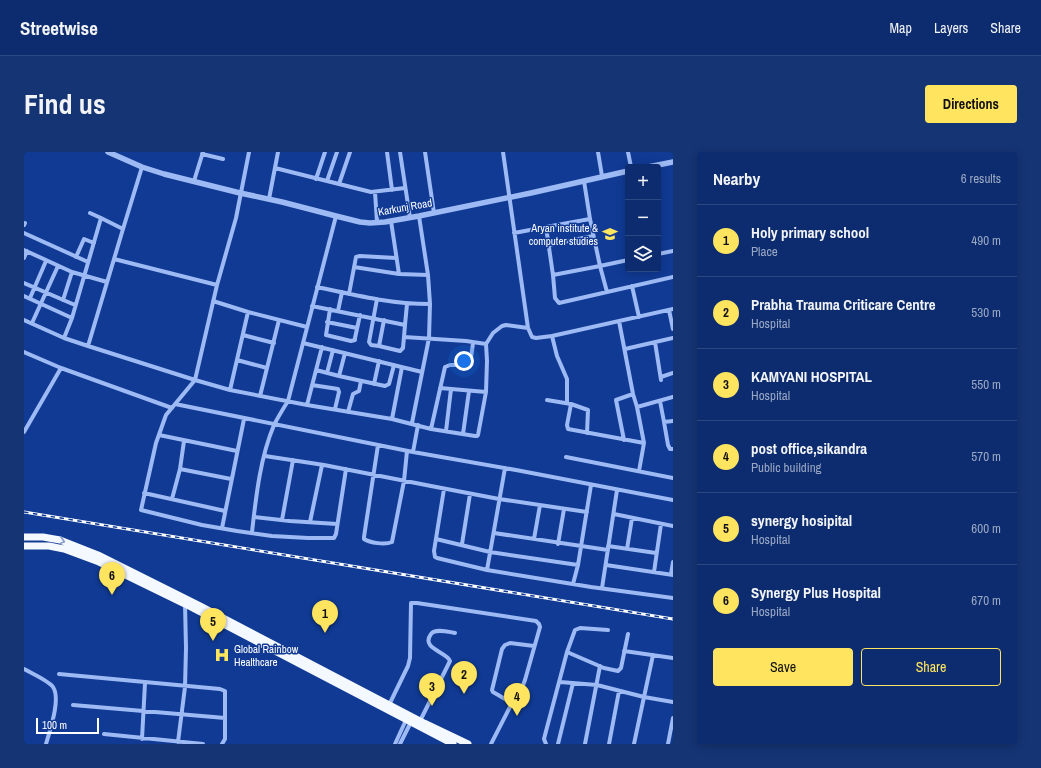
<!DOCTYPE html>
<html lang="en">
<head>
<meta charset="utf-8">
<style>
  body { margin:0; font-family:"Archivo Narrow",sans-serif; background:#153474; color:#f1f3f6 }
  .controls { position:absolute; right:12px; top:12px; display:grid; overflow:hidden; border-radius:4px; box-shadow:0 2px 10px #0003 }
  .controls button { width:36px; height:36px; display:grid; place-items:center; padding:0; border:0; border-bottom:1px solid #2c4882; background:#0c2c6f; color:#f1f3f6; font:20px sans-serif }
  .scale { position:absolute; left:12px; bottom:10px; width:63px; box-sizing:border-box; padding-left:4px; border:2px solid #fff; border-top:0; font-size:11px; line-height:14px; white-space:nowrap; color:#fff; -webkit-text-stroke:3px #103a94; paint-order:stroke }
  .you { position:absolute; left:440px; top:209px; width:14px; height:14px; margin:-10px; border:3px solid #fff; border-radius:50%; background:#1a73e8; box-shadow:0 0 0 6px #1a73e833 }
  .badge { display:grid; place-items:center; width:26px; height:26px; border-radius:50%; background:#ffe460; color:#111; font-size:13px; font-weight:700 }
  .pin { position:absolute; translate:-50% -33px; filter:drop-shadow(0 1px 2px #0008) }
  .pin::after { content:''; position:absolute; top:21px; width:14px; height:12px; background:inherit; clip-path:polygon(0 0,100% 0,50% 100%) }
  .list { margin:0; padding:0; list-style:none }
  h2 { display:flex; justify-content:space-between; align-items:center; height:52px; margin:0; padding:0 16px; font-size:17px }
  h2 small { font-size:13px; font-weight:400; color:#9aa7c3 }
  .list li { display:grid; grid-template-columns:26px 1fr auto; gap:12px; align-items:center; box-sizing:border-box; height:72px; padding:0 16px; border-top:1px solid #2c4882 }
  .list b { display:block; font-size:15px; white-space:nowrap }
  .list p { margin:0; font-size:13px; white-space:nowrap; color:#9aa7c3 }
  .list em { font-size:13px; font-style:normal; color:#9aa7c3 }
  .actions { display:flex; gap:8px; padding:12px 16px }
  .actions a { flex:1; padding:9px 0; border:1px solid #ffe460; border-radius:4px; text-align:center; font-size:14px; color:#ffe460 }
  .actions .main { background:#ffe460; color:#111 }
  .icon { flex:none; width:22px; height:22px; fill:none; stroke:currentColor; stroke-width:2; stroke-linecap:round; stroke-linejoin:round }
  .map { position:relative; flex:none; width:649px; height:592px; overflow:hidden; border-radius:4px }
  header { display:flex; align-items:center; gap:24px; box-sizing:border-box; height:56px; padding:0 20px; background:#0c2c6f; border-bottom:1px solid #2c4882 }
  header strong { font-size:19px }
  nav { display:flex; gap:22px; margin-inline-start:auto; font-size:14px }
  .intro { display:flex; align-items:center; justify-content:space-between; box-sizing:border-box; height:96px; padding:0 24px }
  h1 { margin:0; font-size:28px }
  .button { padding:10px 18px; border-radius:4px; background:#ffe460; color:#111; font-size:14px; font-weight:700 }
  main { display:flex; gap:24px; padding:0 24px }
  aside { flex:1; background:#0c2c6f; border-radius:4px; box-shadow:0 2px 10px #0003 }
  .map>svg:first-child { display:block }
  .lines { fill:none; stroke-linecap:round; stroke-linejoin:round }
  .minor { stroke:#9dbaf4; stroke-width:4 }
  .tertiary { stroke:#9dbaf4; stroke-width:5.5 }
  .trunk { stroke:#f4f8ff; stroke-width:7 }
  .rail-casing { stroke:#fff; stroke-width:3 }
  .rail { stroke:#103a94; stroke-width:1.5; stroke-dasharray:4.5; stroke-linecap:butt }
  .oneway { stroke:#8299ca }
  .labels { text-anchor:middle; dominant-baseline:central; stroke-width:3; stroke-linejoin:round; paint-order:stroke }
  .street-label { font-size:11px; fill:#fff; stroke:#103a94 }
  .poi-label { font-size:11px; fill:#fff; stroke:#103a94; text-anchor:end }
</style>
</head>
<body>
<header>
<strong>Streetwise</strong>
<nav><a>Map</a><a>Layers</a><a>Share</a></nav>
</header>
<div class="intro"><h1>Find us</h1><a class="button">Directions</a></div>
<main>
<div class="map">
<svg width="649" height="592" viewBox="0 0 649 592">
  <rect width="100%" height="100%" fill="#103a94"/>
  <g class="lines">
    <!-- minor -->
    <path class="minor" d="M 225,0 L 212,66 L 193,133 L 171,228 L 142,263 L 132,291 L 117,358 L 178,373 L 213,379 L 248,384 L 284,386 L 310,386 L 312,382 L 322,317
      M 363,0 L 368,38
      M 376,0 L 386,66
      M 401,0 L 410,61
      M 479,0 L 504,176 L 508,185 L 512,186 L 528,184 L 649,157
      M 574,0 L 578,24
      M 604,0 L 607,15
      M 178,2 L 199,7
      M 251,16 L 347,40 L 381,36
      M 292,27 L 301,0
      M 170,29 L 179,0
      M 303,29 L 313,0
      M 560,29 L 566,67 L 576,114 L 604,108
      M 315,32 L 326,0
      M 351,40 L 353,70
      M 245,47 L 254,0
      M 66,61 L 77,66
      M 566,67 L 522,75 L 529,123 L 531,146 L 535,151 L 649,125
      M 367,69 L 375,122
      M 0,73 L 1,71
      M 0,81 L 64,110
      M 490,81 L 522,75
      M 525,93 L 569,84
      M 0,98 L 48,120 L 83,130
      M 634,102 L 649,99
      M 52,105 L 60,87 L 70,91
      M 0,106 L 3,99
      M 90,107 L 193,133
      M 330,115 L 375,122 L 404,123
      M 529,123 L 576,114 L 583,140
      M 0,131 L 51,153
      M 608,134 L 615,165
      M 293,135 C 330,143 367,152 406,152
      M 325,142 L 332,105 L 336,104 L 372,106
      M 0,144 L 48,166
      M 6,146 L 22,109
      M 353,147 L 345,190 L 347,193 L 355,194
      M 39,148 L 48,120
      M 189,149 L 224,160 L 283,175
      M 288,154 L 381,173 L 383,152
      M 306,157 L 302,183 L 327,189 L 331,188 L 331,186 L 336,163
      M 645,158 L 649,177
      M 314,159 L 318,140
      M 0,168 L 40,186 L 64,194 L 171,228 L 206,238 L 283,253 L 368,267 L 407,277 L 451,284 L 453,284 L 454,283 L 462,240 L 463,209 L 462,192 L 469,181 L 478,174 L 482,173 L 504,176
      M 360,168 L 355,194 L 376,199 L 379,196 L 381,173
      M 595,169 L 609,242 L 613,255 L 620,291 L 615,319
      M 303,170 L 333,176
      M 8,171 L 34,114
      M 219,183 L 250,191
      M 528,184 L 533,204 L 543,227 L 543,251
      M 380,185 L 442,189 L 462,192
      M 40,186 L 48,166 L 77,66 L 99,77
      M 631,190 L 637,228
      M 279,191 L 398,220
      M 64,194 L 99,77 L 118,15
      M 601,197 L 649,186
      M 0,200 L 37,216 L 148,256
      M 321,201 L 315,224 L 361,234 L 365,232 L 370,213
      M 213,208 L 243,216
      M 292,218 L 315,224
      M 303,221 L 309,198
      M 637,225 L 649,221
      M 350,232 L 355,209
      M 288,233 L 314,237 L 315,240 L 311,257
      M 416,236 L 462,240
      M 206,238 L 224,160
      M 236,244 L 255,168
      M 523,248 L 547,252 L 564,258 L 563,281
      M 636,249 L 640,270
      M 151,252 L 389,300 L 492,318 L 649,348
      M 547,252 L 543,273 L 544,277 L 620,291
      M 283,253 L 298,195
      M 613,255 L 649,245
      M 324,260 L 329,242 L 335,239 L 337,229
      M 368,267 L 378,215
      M 649,269 L 640,270 L 644,293 L 646,297 L 649,297
      M 388,271 L 405,186 L 406,152 L 404,123 L 395,64
      M 407,277 L 421,215 L 426,213 L 446,213 L 449,191
      M 422,279 L 427,237
      M 0,280 L 37,216
      M 439,282 L 445,239
      M 135,283 L 213,299
      M 600,288 L 592,248 L 609,242
      M 354,293 L 340,385 L 340,387 C 346,391 361,393 368,390 L 380,329 L 383,299
      M 389,300 L 394,273
      M 241,304 L 300,313 L 407,334 L 475,347 L 563,360
      M 542,305 L 649,326
      M 156,317 L 207,327
      M 420,337 L 410,399 L 411,405 L 413,406 L 463,418 L 567,435 L 649,446
      M 120,341 L 201,359
      M 148,347 L 156,317 L 160,289
      M 590,362 L 649,374
      M 230,365 L 266,369 L 313,372
      M 258,368 L 269,308
      M 286,370 L 298,313
      M 198,376 L 220,267
      M 228,380 C 232,345 236,306 250,273 C 254,265 259,257 264,249 L 312,64
      M 470,381 L 584,398
      M 412,387 L 466,400 L 554,413
      M 510,387 L 516,353
      M 438,392 L 446,342
      M 534,392 L 540,357
      M 584,394 L 632,401
      M 603,397 L 608,366
      M 582,413 L 649,423
      M 463,418 L 481,316
      M 630,420 L 637,372
      M 647,422 L 649,410
      M 549,432 L 554,413 L 567,333
      M 578,436 L 593,338
      M 600,499 L 649,506
      M 543,500 L 580,516 L 594,519 L 597,516 L 604,482
      M 0,517 C 7,521 25,529 29,535 C 37,547 26,578 22,592
      M 35,522 L 196,537 L 201,539 L 201,587 L 198,592
      M 536,530 L 573,533 L 620,545 L 629,503
      M 488,551 L 469,540 L 468,538 L 478,497 L 481,493 L 486,491 L 510,494
      M 49,553 L 201,566
      M 365,553 L 384,514 L 386,506 L 387,451 L 393,451 L 512,469 L 515,472 L 516,475 L 501,528 L 495,544 L 488,551 L 467,592
      M 396,569 L 426,509 C 424,500 396,497 407,482 C 411,476 425,480 431,481
      M 80,582 L 179,592
      M 118,587 L 121,531
      M 154,590 L 161,535 L 162,496 L 161,452
      M 371,592 L 382,568
      M 376,592 L 387,570
      M 522,592 L 520,587 L 521,583 L 543,500 L 551,478 L 556,476 L 584,478
      M 534,592 L 549,531
      M 561,592 L 576,514
      M 585,592 L 595,539
      M 610,592 L 620,545 L 649,550
      M 644,592 L 649,566"/>
    <!-- tertiary -->
    <path class="tertiary" d="M 84,0 L 118,15 L 140,22 L 216,41 L 258,50 L 312,64 L 336,70 L 346,71 L 361,70 L 395,64 L 507,41 L 604,19
      M 624,15 L 649,10"/>
    <!-- trunk -->
    <path class="trunk" d="M 0,385 L 19,385 L 36,388 L 74,403 L 176,454 L 400,571 L 444,592
      M 0,394 L 25,394 L 40,397 L 75,410 L 161,452 L 429,592"/>
    <!-- rail casing -->
    <g class="rail-casing">
      <path id="rail" d="M 0,360 L 649,467"/>
    </g>
    <!-- rail -->
    <use href="#rail" class="rail"/>
  </g>
  <!-- one-way arrows -->
  <defs><path id="oneway-chevron" d="M-2-3.5L2.5 0L-2 3.5" fill="none" stroke-width="1.6" stroke-linecap="round" stroke-linejoin="round"/></defs>
  <use class="oneway" href="#oneway-chevron" transform="translate(38 389) rotate(15)"/>
  <!-- icons -->
  <defs>
    <g id="university-bare" transform="scale(1.2)"><path d="M0-5L7-2L0 1L-7-2ZM-4 1L0 2.5L4 1V4Q0 6-4 4Z" fill="#ffe460" stroke="#103a94" stroke-width="2.5" paint-order="stroke"/></g>
    <g id="hospital-bare" transform="scale(1.2)"><path d="M-5-5h3v3.5h4V-5h3V5h-3V1.5h-4V5h-3Z" fill="#ffe460" stroke="#103a94" stroke-width="2.5" paint-order="stroke"/></g>
  </defs>
  <g fill-rule="evenodd">
    <use href="#university-bare" x="586" y="82"/>
    <use href="#hospital-bare" x="198" y="503"/>
  </g>
  <g class="labels">
    <!-- street labels -->
    <g class="street-label">
      <text transform="translate(381 55) rotate(-10)">Karkunj Road</text>
    </g>
    <!-- poi labels -->
    <g class="poi-label">
      <text x="574" y="76">Aryan institute &amp;<tspan x="574" dy="13">computer studies</tspan></text>
      <text x="210" y="497" text-anchor="start">Global Rainbow<tspan x="210" dy="13">Healthcare</tspan></text>
    </g>
  </g>
</svg>
<div class="controls">
<button>+</button>
<button>−</button>
<button><svg class="icon" aria-label="layers" viewBox="0 0 24 24"><path d="M12 4l9 5-9 5-9-5zM3 14l9 5 9-5"/></svg></button>
</div>
<div class="scale">100 m</div>
<div class="you"></div>
<div class="pin badge" style="left:301px;top:481px">1</div>
<div class="pin badge" style="left:440px;top:542px">2</div>
<div class="pin badge" style="left:408px;top:554px">3</div>
<div class="pin badge" style="left:493px;top:564px">4</div>
<div class="pin badge" style="left:189px;top:489px">5</div>
<div class="pin badge" style="left:88px;top:443px">6</div>
</div>
<aside>
<h2>Nearby<small>6 results</small></h2>
<ul class="list">
<li><span class="badge">1</span><div><b>Holy primary school</b><p>Place</p></div><em>490 m</em></li>
<li><span class="badge">2</span><div><b>Prabha Trauma Criticare Centre</b><p>Hospital</p></div><em>530 m</em></li>
<li><span class="badge">3</span><div><b>KAMYANI HOSPITAL</b><p>Hospital</p></div><em>550 m</em></li>
<li><span class="badge">4</span><div><b>post office,sikandra</b><p>Public building</p></div><em>570 m</em></li>
<li><span class="badge">5</span><div><b>synergy hosipital</b><p>Hospital</p></div><em>600 m</em></li>
<li><span class="badge">6</span><div><b>Synergy Plus Hospital</b><p>Hospital</p></div><em>670 m</em></li>
</ul>
<div class="actions"><a class="main">Save</a><a>Share</a></div>
</aside>
</main>
</body>
</html>
